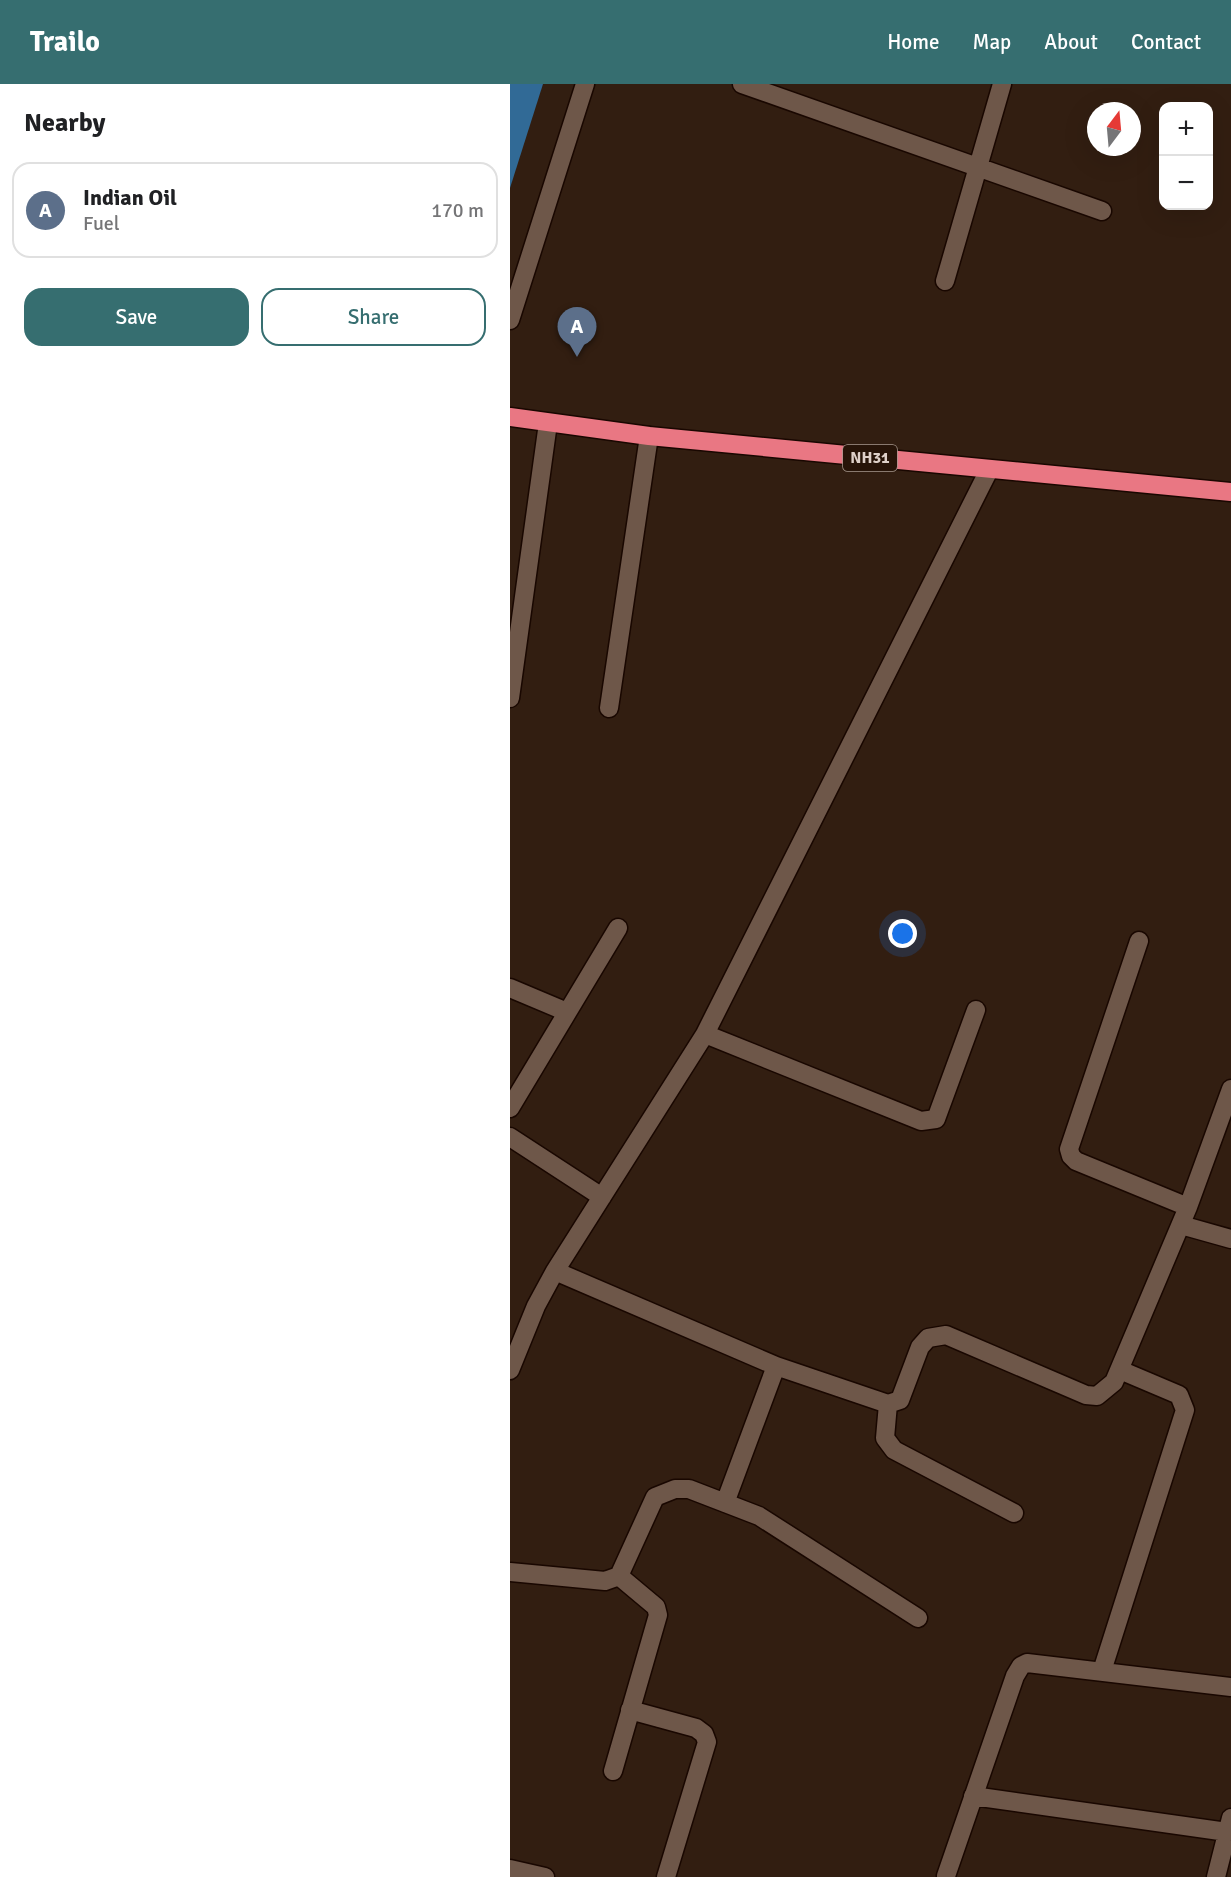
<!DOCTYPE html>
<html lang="en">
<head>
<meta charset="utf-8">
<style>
  body { margin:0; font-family:Signika,sans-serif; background:#f6f6f6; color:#202124 }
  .controls { position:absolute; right:18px; top:18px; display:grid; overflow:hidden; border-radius:12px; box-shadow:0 6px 24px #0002 }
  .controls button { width:54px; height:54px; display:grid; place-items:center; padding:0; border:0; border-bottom:2px solid #e0e0e0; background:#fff; color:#202124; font:30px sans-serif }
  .compass { position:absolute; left:577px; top:18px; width:54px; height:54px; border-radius:50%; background:#fff; box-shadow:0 6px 24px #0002; rotate:16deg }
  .you { position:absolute; left:393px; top:850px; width:21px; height:21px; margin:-15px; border:4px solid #fff; border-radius:50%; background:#1a73e8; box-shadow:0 0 0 9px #1a73e833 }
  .badge { display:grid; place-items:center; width:39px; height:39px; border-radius:50%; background:#366e70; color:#fff; font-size:20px; font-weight:700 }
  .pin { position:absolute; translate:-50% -50px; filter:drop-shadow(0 2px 3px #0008) }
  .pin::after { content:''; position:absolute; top:32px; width:21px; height:18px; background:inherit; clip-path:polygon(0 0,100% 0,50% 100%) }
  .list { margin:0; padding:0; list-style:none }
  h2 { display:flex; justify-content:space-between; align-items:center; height:78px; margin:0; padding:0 24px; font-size:26px }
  h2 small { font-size:20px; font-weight:400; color:#757577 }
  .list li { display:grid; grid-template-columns:39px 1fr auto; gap:18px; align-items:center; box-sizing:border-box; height:96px; margin:0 12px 12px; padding:0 12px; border:2px solid #e0e0e0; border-radius:18px }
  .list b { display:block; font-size:22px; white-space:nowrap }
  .list p { margin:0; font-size:20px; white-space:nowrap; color:#757577 }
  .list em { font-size:20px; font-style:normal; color:#757577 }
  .actions { display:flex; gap:12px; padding:18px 24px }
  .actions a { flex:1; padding:14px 0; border:2px solid #366e70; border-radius:18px; text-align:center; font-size:21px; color:#366e70 }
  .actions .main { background:#366e70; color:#fff }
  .map { position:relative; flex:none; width:721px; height:1793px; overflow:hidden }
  header { display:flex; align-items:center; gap:36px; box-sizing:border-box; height:84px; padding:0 30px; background:#366e70; color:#fff }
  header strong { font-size:28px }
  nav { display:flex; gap:33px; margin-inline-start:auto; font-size:21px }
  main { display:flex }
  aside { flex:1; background:#fff }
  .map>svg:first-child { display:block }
  .water { fill:#316a96 }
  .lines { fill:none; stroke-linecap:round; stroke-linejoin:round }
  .street-casing { stroke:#190700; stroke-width:21 }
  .highway-casing { stroke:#190700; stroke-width:21 }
  .street { stroke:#6e5749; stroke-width:18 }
  .highway { stroke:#e97783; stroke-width:18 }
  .labels { text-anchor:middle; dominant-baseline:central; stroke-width:6; stroke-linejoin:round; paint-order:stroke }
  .shield { fill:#271408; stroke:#a7988e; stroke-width:1.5 }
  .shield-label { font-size:16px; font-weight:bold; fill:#ded0c8 }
</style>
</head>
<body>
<header>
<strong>Trailo</strong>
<nav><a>Home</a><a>Map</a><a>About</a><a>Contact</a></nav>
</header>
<main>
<aside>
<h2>Nearby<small></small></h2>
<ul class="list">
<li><span class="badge" style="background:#5c6f8a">A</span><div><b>Indian Oil</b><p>Fuel</p></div><em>170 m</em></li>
</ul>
<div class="actions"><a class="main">Save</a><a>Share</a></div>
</aside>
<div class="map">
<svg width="721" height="1793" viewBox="0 0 721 1793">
  <rect width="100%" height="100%" fill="#321e11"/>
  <!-- water -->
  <path class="water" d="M 0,0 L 33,0 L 0,104 Z"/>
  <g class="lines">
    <!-- street casing -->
    <g class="street-casing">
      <path id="street" d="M 232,0 L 592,127
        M 435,197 L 492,0
        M 0,236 L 75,0
        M 0,614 L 38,339
        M 99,624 L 139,352
        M 0,904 L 57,928
        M 195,950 L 411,1037 L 426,1035 L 466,926
        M 0,1024 L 108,844
        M 0,1053 L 92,1113
        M 678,1123 L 721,1005
        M 671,1141 L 721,1155
        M 45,1187 L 266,1282 L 378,1320 L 390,1316 L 410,1263 L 418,1254 L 436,1251 L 576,1311 L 587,1312 L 604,1298 L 678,1123 L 566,1077 L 561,1072 L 559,1065 L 629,857
        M 0,1286 L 26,1222 L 45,1187 L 195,950 L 479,386
        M 378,1320 L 375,1354 L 384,1366 L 504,1429
        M 215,1419 L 266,1282
        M 0,1488 L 95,1497 L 109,1492 L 145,1413 L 165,1405 L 179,1405 L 249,1432 L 408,1534
        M 592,1587 L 675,1326 L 669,1311 L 610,1286
        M 120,1626 L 186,1644 L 194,1650 L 197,1658 L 156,1793
        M 103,1687 L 148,1531 L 146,1523 L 109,1492
        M 463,1712 L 717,1748
        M 0,1785 L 35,1793
        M 436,1792 L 505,1592 L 511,1582 L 517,1579 L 721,1603
        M 706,1793 L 721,1734"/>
    </g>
    <!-- highway casing -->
    <g class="highway-casing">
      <path id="highway" d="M 0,333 L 139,352 L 721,408"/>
    </g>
    <!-- street -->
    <use href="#street" class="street"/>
    <!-- highway -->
    <use href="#highway" class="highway"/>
  </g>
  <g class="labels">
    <!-- shield labels -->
    <rect class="shield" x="333" y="361" width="54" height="26" rx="4.5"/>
    <g class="shield-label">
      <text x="360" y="374">NH31</text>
    </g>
  </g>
</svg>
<div class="controls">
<button>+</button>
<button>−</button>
</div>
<svg class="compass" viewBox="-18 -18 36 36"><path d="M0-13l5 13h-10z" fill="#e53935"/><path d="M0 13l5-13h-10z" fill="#757577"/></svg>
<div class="you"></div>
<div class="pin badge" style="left:67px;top:273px;background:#5c6f8a">A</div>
</div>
</main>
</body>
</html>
